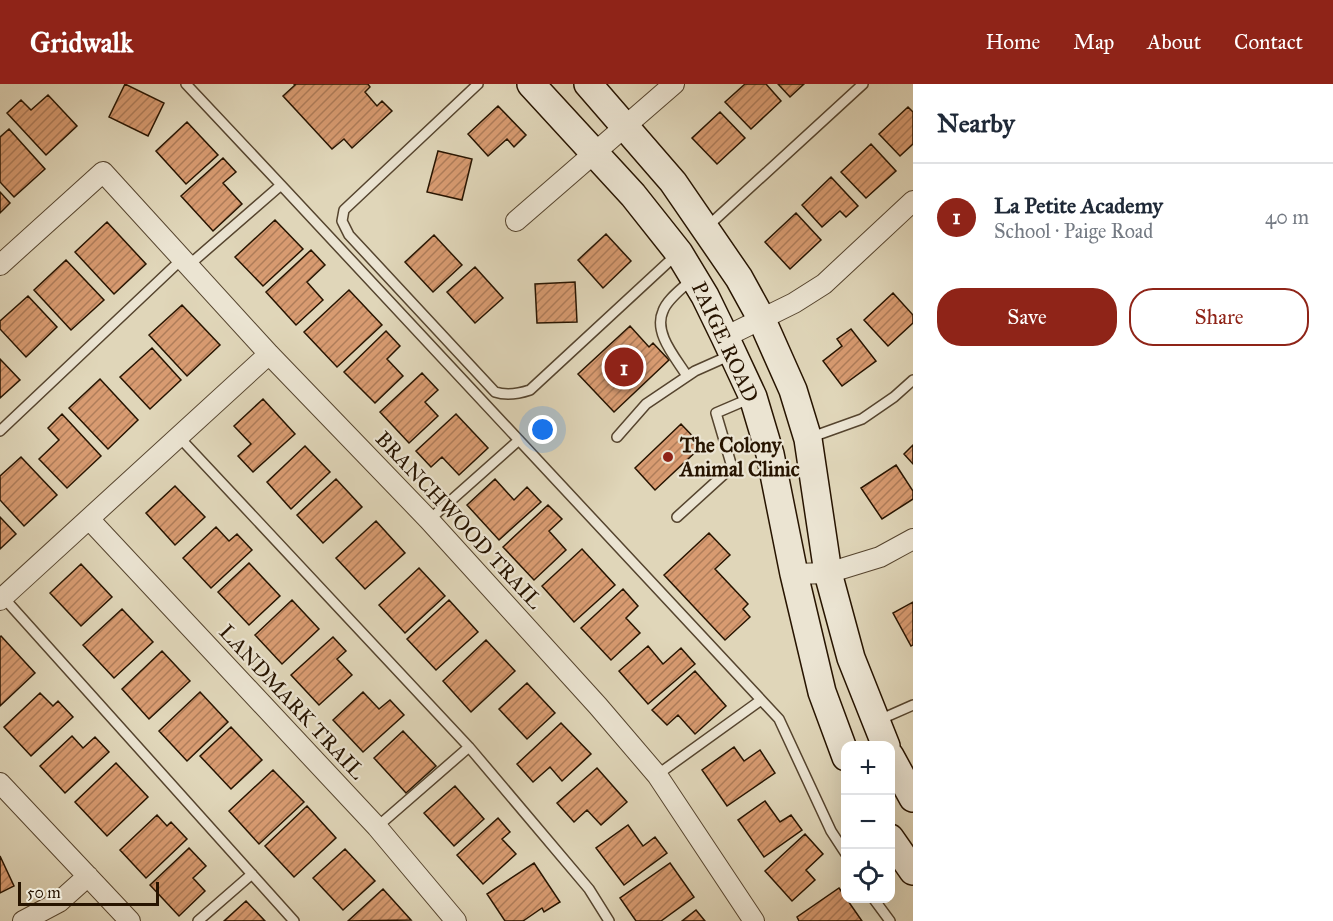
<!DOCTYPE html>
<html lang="en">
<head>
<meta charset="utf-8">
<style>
  body { margin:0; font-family:"IM FELL Great Primer",serif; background:#f2f2f3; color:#1f2937 }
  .controls { position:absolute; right:18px; bottom:18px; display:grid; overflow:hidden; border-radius:12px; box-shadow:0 6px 24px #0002 }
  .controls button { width:54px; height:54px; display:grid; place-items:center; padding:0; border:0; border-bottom:2px solid #e0e1e3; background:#fff; color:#1f2937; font:30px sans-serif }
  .scale { position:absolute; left:18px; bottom:15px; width:141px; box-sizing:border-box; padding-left:6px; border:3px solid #271400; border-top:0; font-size:16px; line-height:21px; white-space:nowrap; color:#271400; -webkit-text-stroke:4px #ebe4d2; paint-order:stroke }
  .you { position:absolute; left:543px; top:346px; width:21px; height:21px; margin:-15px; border:4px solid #fff; border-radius:50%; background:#1a73e8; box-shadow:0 0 0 9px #1a73e833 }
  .badge { display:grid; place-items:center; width:39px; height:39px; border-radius:50%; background:#8f2418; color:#fff; font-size:20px; font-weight:700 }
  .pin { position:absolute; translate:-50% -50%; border:3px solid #fff; box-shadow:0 2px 6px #0006 }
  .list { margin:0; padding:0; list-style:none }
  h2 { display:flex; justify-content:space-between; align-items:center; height:78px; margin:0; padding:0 24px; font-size:26px }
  h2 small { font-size:20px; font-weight:400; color:#747a83 }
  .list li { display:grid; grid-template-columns:39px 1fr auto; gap:18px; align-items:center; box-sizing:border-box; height:108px; padding:0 24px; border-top:2px solid #e0e1e3 }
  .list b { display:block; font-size:22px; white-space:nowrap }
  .list p { margin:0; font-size:20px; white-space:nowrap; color:#747a83 }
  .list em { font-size:20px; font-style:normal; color:#747a83 }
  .actions { display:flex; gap:12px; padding:18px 24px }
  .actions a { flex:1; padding:14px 0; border:2px solid #8f2418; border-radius:24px; text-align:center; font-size:21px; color:#8f2418 }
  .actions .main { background:#8f2418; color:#fff }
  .icon { flex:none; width:33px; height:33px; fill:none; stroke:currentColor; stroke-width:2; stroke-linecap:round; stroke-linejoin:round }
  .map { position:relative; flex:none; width:913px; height:837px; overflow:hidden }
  header { display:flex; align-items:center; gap:36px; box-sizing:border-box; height:84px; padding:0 30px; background:#8f2418; color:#fff }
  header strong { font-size:28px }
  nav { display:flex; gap:33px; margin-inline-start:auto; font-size:21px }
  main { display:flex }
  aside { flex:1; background:#fff }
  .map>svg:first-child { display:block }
  .building { fill:url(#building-hatch); stroke:#271400; stroke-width:1.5 }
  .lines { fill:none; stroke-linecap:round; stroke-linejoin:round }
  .lane-casing { stroke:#55442e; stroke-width:12 }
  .street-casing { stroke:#55442e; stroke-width:22 }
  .secondary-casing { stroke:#271400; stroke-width:30 }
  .lane { stroke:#ebe4d2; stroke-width:9 }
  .street { stroke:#ebe4d2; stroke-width:20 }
  .secondary { stroke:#ebe4d2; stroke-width:27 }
  .poi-dot { fill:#8f2418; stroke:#ebe4d2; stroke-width:2 }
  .labels { text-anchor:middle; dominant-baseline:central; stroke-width:4.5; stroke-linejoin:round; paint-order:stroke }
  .street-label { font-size:21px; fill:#271400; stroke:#ebe4d2 }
  .poi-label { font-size:21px; font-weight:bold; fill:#271400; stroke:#ebe4d2; text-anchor:start }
</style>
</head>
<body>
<header>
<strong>Gridwalk</strong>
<nav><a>Home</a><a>Map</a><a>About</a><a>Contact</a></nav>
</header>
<main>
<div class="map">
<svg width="913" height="837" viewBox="0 0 913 837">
  <defs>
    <pattern id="building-hatch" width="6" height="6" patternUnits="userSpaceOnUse" patternTransform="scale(1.5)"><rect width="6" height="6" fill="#d89b71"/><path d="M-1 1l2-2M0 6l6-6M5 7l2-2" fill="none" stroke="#af7d5a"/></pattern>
  </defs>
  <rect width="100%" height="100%" fill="#e0d6b9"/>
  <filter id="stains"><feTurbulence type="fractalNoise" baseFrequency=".00333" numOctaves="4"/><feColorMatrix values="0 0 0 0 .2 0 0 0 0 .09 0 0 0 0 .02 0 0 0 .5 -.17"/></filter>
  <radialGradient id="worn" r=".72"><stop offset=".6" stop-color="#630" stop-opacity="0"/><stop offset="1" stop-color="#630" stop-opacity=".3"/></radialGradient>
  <!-- building -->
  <path class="building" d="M 125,0 L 164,19 L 148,52 L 109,33 Z
    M 294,0 L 368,0 L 370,3 L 365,8 L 377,22 L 382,17 L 392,27 L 352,64 L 344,55 L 332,65 L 283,12 L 295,1 Z
    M 745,0 L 766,0 L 781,17 L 751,45 L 725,18 Z
    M 778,0 L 804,0 L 790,13 Z
    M 48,11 L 77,42 L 46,71 L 7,29 L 21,16 L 31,26 Z
    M 498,22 L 526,51 L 514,63 L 507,55 L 488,72 L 468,50 Z
    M 908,23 L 913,28 L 913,60 L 900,72 L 879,50 Z
    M 720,28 L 745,54 L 717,80 L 692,54 Z
    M 187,38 L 218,71 L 186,100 L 156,67 Z
    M 9,45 L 45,85 L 14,113 L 0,98 L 0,53 Z
    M 871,60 L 896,87 L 866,114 L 841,88 Z
    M 438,67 L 472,75 L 462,116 L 427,108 Z
    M 223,74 L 236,88 L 223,99 L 242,120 L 213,147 L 181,112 Z
    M 831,93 L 858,122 L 846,133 L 840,127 L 822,143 L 802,121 Z
    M 0,108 L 10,119 L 0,129 Z
    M 796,129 L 821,156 L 790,185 L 765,158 Z
    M 275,136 L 303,165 L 263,202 L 235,173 Z
    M 107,138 L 146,180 L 114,210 L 75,168 Z
    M 606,150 L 631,177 L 603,204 L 578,176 Z
    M 434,151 L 462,181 L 433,208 L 405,178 Z
    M 311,166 L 325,181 L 307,198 L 323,216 L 296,241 L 266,208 Z
    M 66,176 L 104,216 L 71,246 L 34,206 Z
    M 475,183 L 503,214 L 475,239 L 447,208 Z
    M 575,198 L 577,238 L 537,239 L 535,200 Z
    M 349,206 L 382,241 L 337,283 L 304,248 Z
    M 893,209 L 913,231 L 913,239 L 888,262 L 864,236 Z
    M 28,212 L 57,243 L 26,273 L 0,245 L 0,237 Z
    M 182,221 L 220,261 L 187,292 L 149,251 Z
    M 630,242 L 649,263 L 653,259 L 669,276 L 614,328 L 578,290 Z
    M 851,245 L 876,277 L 842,302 L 823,277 L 842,262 L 837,255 Z
    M 386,247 L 400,262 L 387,275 L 403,292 L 375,319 L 344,288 Z
    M 152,264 L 181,296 L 150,325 L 120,293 Z
    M 0,275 L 20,296 L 0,314 Z
    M 422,289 L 438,306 L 425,318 L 438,332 L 409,359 L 380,328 Z
    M 100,295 L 138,336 L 108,365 L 69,324 Z
    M 263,315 L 295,350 L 253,388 L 238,372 L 251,360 L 234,342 Z
    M 62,330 L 101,372 L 67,404 L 39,375 L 59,356 L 48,344 Z
    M 456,330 L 488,364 L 459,391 L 442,373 L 431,383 L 416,367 Z
    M 681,340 L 702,362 L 655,406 L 635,384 Z
    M 913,361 L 913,380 L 904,370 Z
    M 305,362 L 330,388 L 291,425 L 267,398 Z
    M 21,373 L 57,411 L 24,442 L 0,416 L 0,392 Z
    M 896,381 L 913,407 L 913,415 L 882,435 L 861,404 Z
    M 336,395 L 362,423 L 323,459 L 297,431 Z
    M 495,395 L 514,416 L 527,403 L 541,418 L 499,456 L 467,421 Z
    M 175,402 L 205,433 L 175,461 L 146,429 Z
    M 548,421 L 562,435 L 549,447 L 566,466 L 534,496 L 503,463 Z
    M 0,433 L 16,450 L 0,465 Z
    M 376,437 L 405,469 L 365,505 L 336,474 Z
    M 216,443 L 229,457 L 237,450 L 252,466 L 211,504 L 183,474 Z
    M 709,449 L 730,471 L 715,485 L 748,520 L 743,525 L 750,533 L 725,556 L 664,491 Z
    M 582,465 L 615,501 L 574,538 L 542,502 Z
    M 249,479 L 280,512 L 249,541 L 218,508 Z
    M 81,480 L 112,513 L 81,542 L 50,509 Z
    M 419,484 L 445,512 L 405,549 L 379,521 Z
    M 623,505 L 638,522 L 626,534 L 640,549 L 611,576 L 581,544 Z
    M 292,516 L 319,545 L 282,580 L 255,551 Z
    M 449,516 L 478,548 L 436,586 L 407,555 Z
    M 913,518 L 913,561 L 911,562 L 893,529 Z
    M 122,525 L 153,558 L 114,594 L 83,561 Z
    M 1,552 L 35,589 L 0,622 L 0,553 Z
    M 333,553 L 346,567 L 337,575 L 352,591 L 319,621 L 291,591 Z
    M 486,556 L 515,587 L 471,628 L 443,597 Z
    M 648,562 L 663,580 L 681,564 L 695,580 L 648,620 L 619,587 Z
    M 162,567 L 190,597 L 149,635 L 122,605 Z
    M 695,587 L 726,622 L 695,650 L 678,631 L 667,641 L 652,626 Z
    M 527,599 L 555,629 L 527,655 L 499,625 Z
    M 200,608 L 228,638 L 187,677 L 159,647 Z
    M 363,608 L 379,625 L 390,616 L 404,631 L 363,668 L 333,636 Z
    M 40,609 L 53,622 L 58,617 L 73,633 L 31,672 L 4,643 Z
    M 561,639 L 591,670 L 562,697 L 550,683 L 533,698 L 517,680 Z
    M 231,643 L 262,676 L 231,705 L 200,672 Z
    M 403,647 L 436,682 L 406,709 L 374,674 Z
    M 72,652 L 83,664 L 95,653 L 109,668 L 65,709 L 40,682 Z
    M 734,663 L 744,677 L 760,666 L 775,689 L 727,722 L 702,686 Z
    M 116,679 L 148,713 L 107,752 L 75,718 Z
    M 597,684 L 627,718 L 601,741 L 587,726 L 574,738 L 557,719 Z
    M 273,686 L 304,718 L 259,760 L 229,727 Z
    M 455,702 L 484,735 L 454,762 L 424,729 Z
    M 765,717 L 780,738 L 791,731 L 802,746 L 764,773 L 738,736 Z
    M 307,722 L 336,754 L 294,793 L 265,762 Z
    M 157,731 L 167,742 L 171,738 L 187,755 L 146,794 L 120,766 Z
    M 498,734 L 510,748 L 502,755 L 516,770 L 483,800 L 457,771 Z
    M 628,741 L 643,762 L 655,753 L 667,769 L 624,801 L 596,764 Z
    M 805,750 L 823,770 L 806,786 L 815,796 L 792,817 L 765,787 Z
    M 189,764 L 206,782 L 193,794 L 205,807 L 179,832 L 150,801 Z
    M 345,765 L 375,797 L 343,826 L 313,794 Z
    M 0,772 L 14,802 L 0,809 Z
    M 534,779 L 560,818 L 544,828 L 542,824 L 523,837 L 505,837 L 487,810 Z
    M 670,779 L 694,813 L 661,837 L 636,837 L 620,814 Z
    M 839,804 L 862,837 L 799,837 L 797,833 Z
    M 383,805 L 411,836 L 348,837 Z
    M 246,817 L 265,837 L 224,837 Z
    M 696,826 L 705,837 L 682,837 Z"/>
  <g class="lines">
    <!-- lane casing -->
    <g class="lane-casing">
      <path id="lane" d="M 186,0 L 281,101 L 189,181
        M 478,0 L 344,126 L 342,137 L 349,151 L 495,308 C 507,312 518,310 530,306 L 676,171
        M 281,101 L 779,635 L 831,747 L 846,770
        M 708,142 L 863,0
        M 687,292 C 676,274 653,249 663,227 C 667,215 683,204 692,195
        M 0,347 L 182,175
        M 179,353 L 469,663 L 589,805 L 609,837
        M 617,353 L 646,320 L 695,287 L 731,271
        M 809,354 L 862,335 L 894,313 L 913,296
        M 677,433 L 732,383 L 716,329 L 751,314
        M 429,436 L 519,356
        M 3,513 L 294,837
        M 879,636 L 913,621
        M 657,691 L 761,616
        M 377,743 L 469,663
        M 873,814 L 890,837
        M 198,837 L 252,790"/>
    </g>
    <!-- street casing -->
    <g class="street-casing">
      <path id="street" d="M 516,137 L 674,0
        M 0,181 L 103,88 L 269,270 L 429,436 L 598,622 L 657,691 L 754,837
        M 725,253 L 794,219 L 824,200 L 913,117
        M 89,435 L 377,743 L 456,837
        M 794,490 L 828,489 L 880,473 L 913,455
        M 0,516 L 269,270
        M 0,699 L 130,837
        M 23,837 L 59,818 L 88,792"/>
    </g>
    <!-- secondary casing -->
    <g class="secondary-casing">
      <path id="secondary" d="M 531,0 L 633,111 L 679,169 L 705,212 L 725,253 L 753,313 L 770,370 L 794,490 L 822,608 L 846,673
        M 588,0 L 673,98 L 739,194 L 761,234 L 793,306 L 808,355 L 828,489 L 851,574 L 886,662
        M 890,672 L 913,714
        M 890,754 L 913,787"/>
    </g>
    <!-- lane -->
    <use href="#lane" class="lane"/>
    <!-- street -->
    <use href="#street" class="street"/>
    <!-- secondary -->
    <use href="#secondary" class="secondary"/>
  </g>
  <!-- markers -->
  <circle class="poi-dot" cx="668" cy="373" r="6"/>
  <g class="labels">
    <!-- street labels -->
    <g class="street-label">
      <text transform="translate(725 258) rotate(65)">PAIGE ROAD</text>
      <text transform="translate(459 436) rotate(47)">BRANCHWOOD TRAIL</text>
      <text transform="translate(292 618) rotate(47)">LANDMARK TRAIL</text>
    </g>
    <!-- poi labels -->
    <g class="poi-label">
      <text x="680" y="361">The Colony<tspan x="680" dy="24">Animal Clinic</tspan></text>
    </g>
  </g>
  <rect width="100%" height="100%" filter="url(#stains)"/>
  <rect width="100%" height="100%" fill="url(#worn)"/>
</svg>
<div class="controls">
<button>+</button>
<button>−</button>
<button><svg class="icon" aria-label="locate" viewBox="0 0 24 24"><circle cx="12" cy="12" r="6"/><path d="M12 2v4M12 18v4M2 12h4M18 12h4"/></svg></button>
</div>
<div class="scale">50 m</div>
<div class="you"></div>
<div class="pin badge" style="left:624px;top:283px">1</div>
</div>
<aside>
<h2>Nearby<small></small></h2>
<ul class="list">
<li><span class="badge">1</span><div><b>La Petite Academy</b><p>School · Paige Road</p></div><em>40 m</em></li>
</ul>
<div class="actions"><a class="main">Save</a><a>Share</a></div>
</aside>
</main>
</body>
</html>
